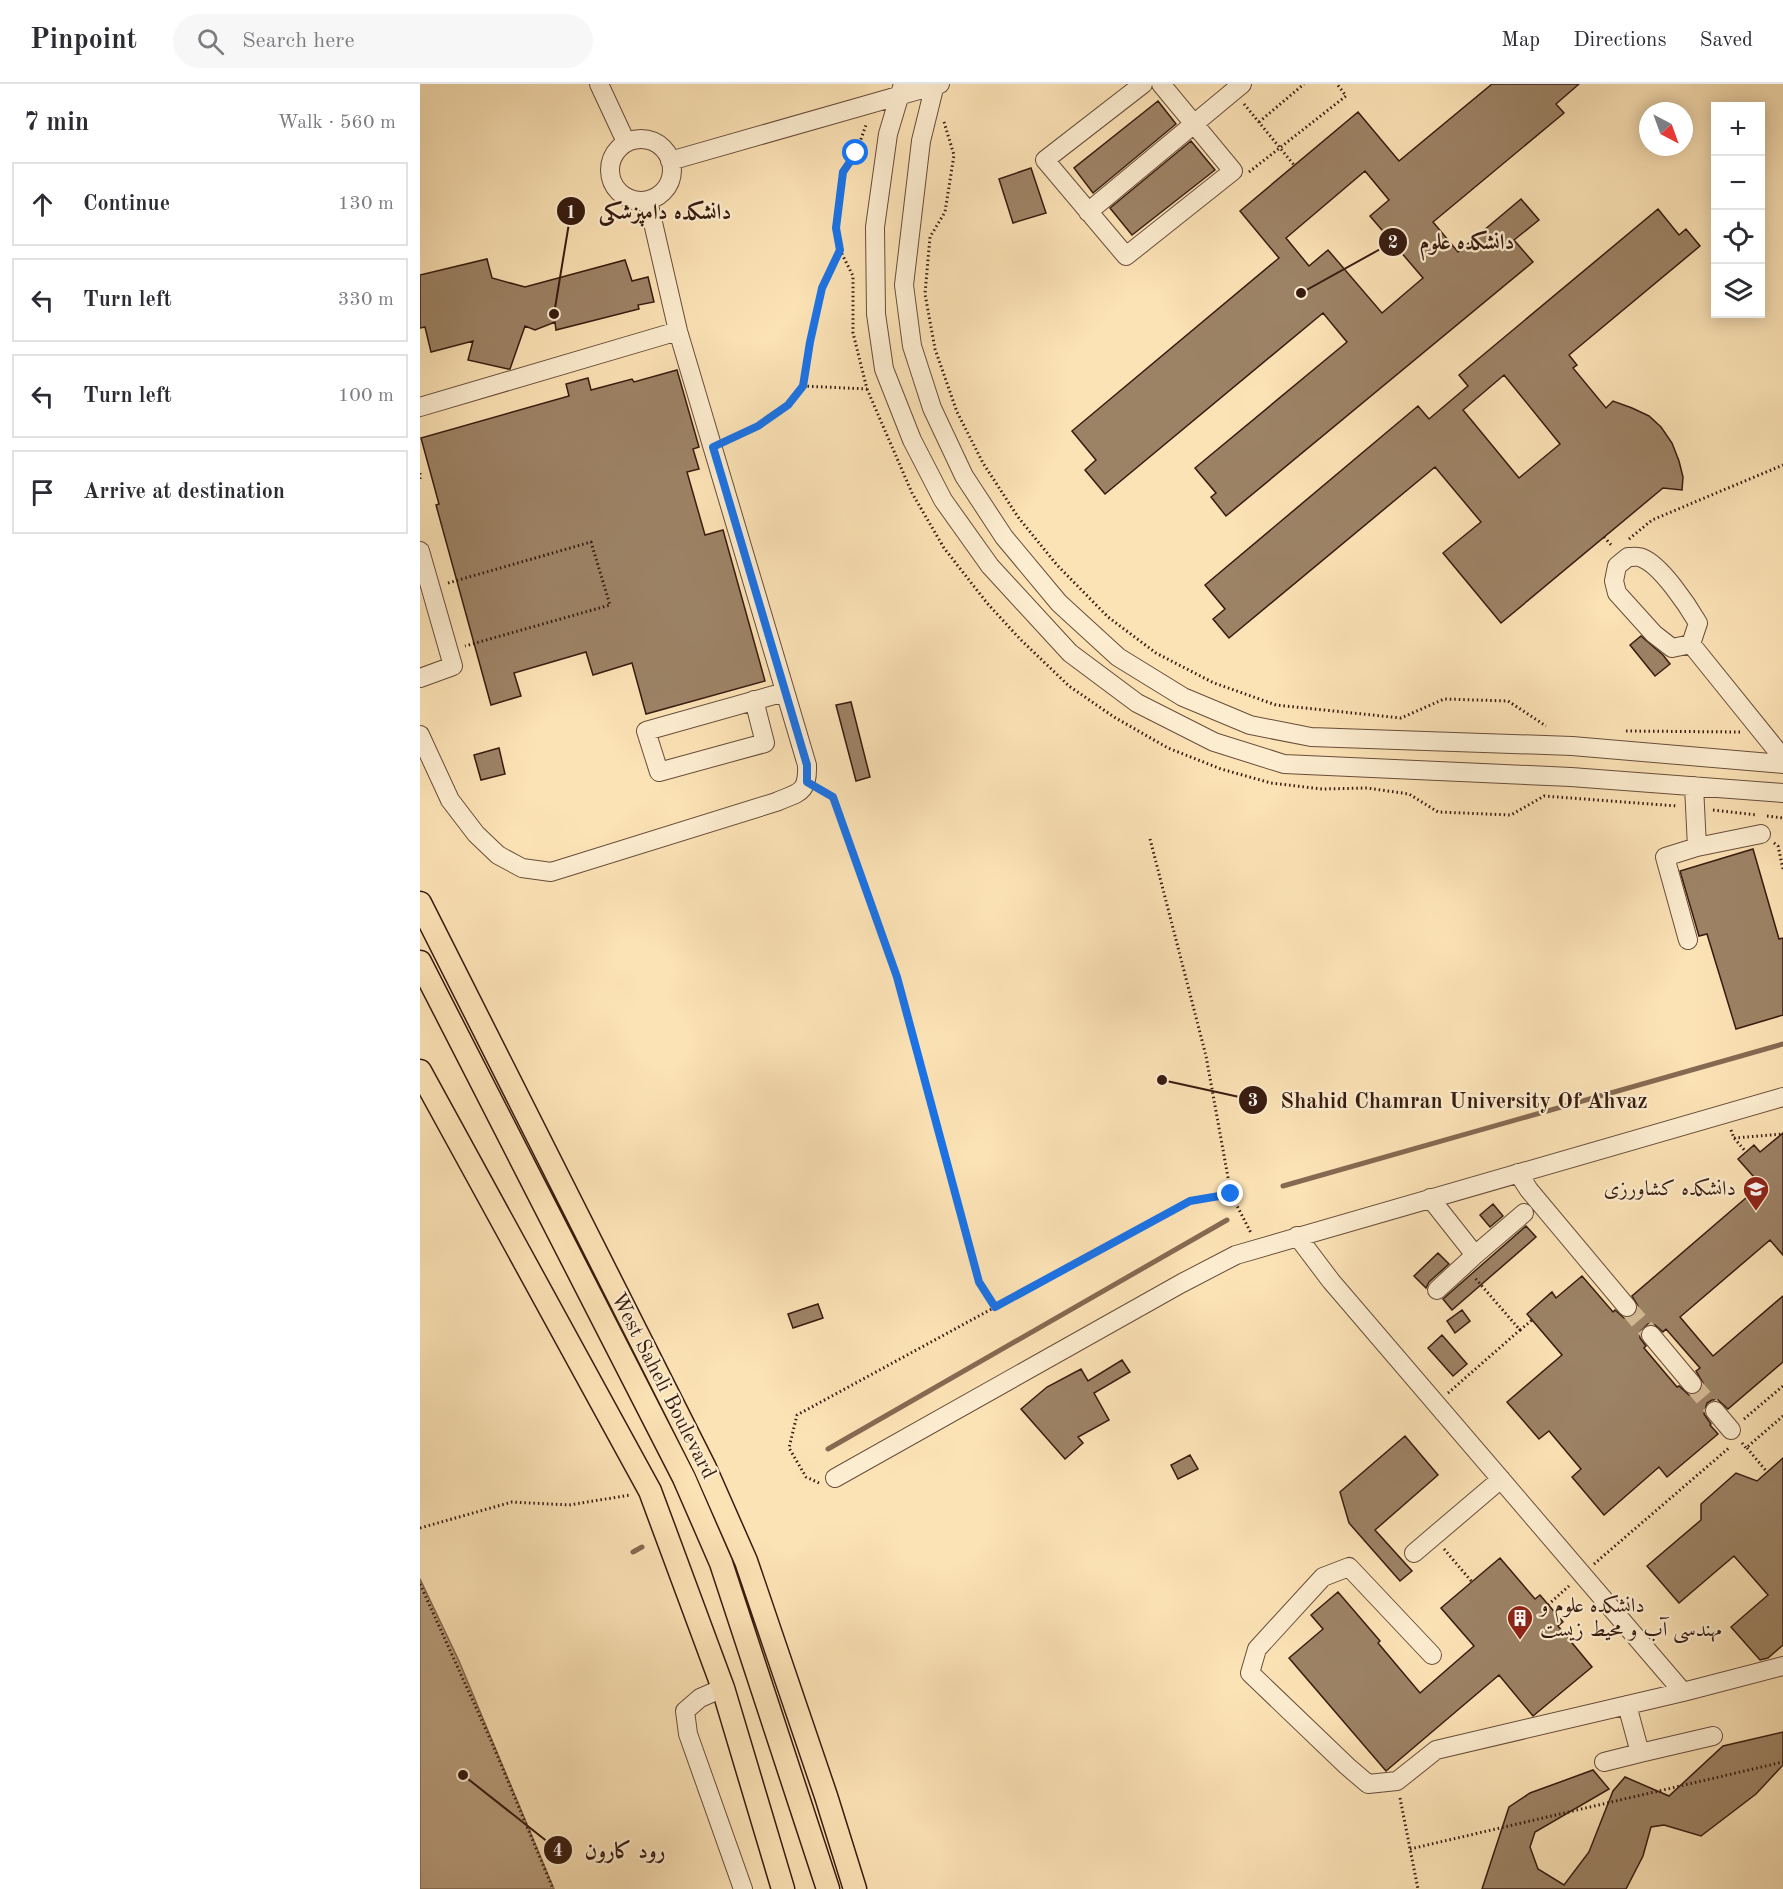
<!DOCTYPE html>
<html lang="en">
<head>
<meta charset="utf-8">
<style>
  body { margin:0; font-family:"Old Standard TT",Amiri,serif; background:#f7f7f7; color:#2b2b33 }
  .controls { position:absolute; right:18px; top:18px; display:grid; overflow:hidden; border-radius:0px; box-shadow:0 3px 15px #0003 }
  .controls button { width:54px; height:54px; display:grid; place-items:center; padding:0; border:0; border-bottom:2px solid #e1e1e2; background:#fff; color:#2b2b33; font:30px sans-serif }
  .compass { position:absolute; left:1219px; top:18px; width:54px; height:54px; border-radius:50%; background:#fff; box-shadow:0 3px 15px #0003; rotate:139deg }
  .stop { position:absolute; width:18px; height:18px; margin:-14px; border:4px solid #1a73e8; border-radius:50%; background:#fff }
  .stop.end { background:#1a73e8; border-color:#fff; box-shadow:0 2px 6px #0008 }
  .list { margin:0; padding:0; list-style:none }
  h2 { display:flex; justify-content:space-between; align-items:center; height:78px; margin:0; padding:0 24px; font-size:26px }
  h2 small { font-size:20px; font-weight:400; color:#7c7c81 }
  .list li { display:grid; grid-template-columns:39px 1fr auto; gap:18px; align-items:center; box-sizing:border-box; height:84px; margin:0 12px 12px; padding:0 12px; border:2px solid #e1e1e2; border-radius:0px }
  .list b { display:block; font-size:22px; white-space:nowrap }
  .list em { font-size:20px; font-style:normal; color:#7c7c81 }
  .icon { flex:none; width:33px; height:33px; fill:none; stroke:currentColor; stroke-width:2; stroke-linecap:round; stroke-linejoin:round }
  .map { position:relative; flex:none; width:1363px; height:1805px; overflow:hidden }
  header { display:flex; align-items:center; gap:36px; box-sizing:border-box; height:84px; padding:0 30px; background:#fff; border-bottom:2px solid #e1e1e2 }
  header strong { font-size:28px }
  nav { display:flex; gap:33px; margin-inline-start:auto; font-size:21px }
  .search { width:420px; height:54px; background:#f7f7f7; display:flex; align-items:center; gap:15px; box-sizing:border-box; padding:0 21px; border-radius:33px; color:#7c7c81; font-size:22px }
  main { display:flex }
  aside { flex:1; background:#fff }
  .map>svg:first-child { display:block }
  .water { fill:#b99f7e; stroke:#856a52; stroke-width:1.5 }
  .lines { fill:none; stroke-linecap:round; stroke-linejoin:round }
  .stream { stroke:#856a52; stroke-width:5 }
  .building { fill:#9d8366; stroke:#371b10; stroke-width:1.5; fill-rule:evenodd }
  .minor-tunnel { stroke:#d5bb95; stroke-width:18; stroke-dasharray:18 9; stroke-linecap:butt }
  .minor-casing { stroke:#684d3a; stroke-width:20 }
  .major-casing { stroke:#371b10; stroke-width:25 }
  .path { stroke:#371b10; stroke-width:3; stroke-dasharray:1.5 3; stroke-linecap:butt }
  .minor { stroke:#fdedd0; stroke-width:18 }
  .major { stroke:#fce3b6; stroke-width:22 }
  .route { stroke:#1a73e8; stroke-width:8 }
  .labels { text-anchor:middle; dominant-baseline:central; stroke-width:4.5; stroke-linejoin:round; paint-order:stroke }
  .poi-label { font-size:21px; fill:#371b10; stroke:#fdedd0; text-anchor:end }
  .street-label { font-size:21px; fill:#371b10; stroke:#fdedd0 }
  .leader { fill:none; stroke:#371b10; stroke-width:2 }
  .callout-dot { fill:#371b10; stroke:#fdedd0; stroke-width:2 }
  .mark-label { font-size:18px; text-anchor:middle; font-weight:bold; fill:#fff }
  .callout-label { font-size:22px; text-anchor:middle; font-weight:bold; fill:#371b10; stroke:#fdedd0; stroke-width:4.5; stroke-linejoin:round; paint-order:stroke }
</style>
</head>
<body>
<header>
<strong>Pinpoint</strong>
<div class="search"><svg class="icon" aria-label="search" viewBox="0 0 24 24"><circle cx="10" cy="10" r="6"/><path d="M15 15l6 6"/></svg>Search here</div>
<nav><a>Map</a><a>Directions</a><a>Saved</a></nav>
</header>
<main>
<aside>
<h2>7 min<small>Walk · 560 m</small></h2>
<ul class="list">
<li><svg class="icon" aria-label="ahead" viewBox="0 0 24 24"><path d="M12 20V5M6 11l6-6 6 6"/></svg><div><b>Continue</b></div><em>130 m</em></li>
<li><svg class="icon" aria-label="left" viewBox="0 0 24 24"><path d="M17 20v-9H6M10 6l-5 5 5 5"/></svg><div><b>Turn left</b></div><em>330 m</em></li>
<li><svg class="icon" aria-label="left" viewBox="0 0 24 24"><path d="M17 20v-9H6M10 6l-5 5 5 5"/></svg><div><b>Turn left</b></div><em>100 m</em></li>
<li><svg class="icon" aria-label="arrive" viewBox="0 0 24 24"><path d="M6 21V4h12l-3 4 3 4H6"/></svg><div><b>Arrive at destination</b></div></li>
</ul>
</aside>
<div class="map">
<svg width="1363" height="1805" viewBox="0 0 1363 1805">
  <rect width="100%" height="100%" fill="#fce3b6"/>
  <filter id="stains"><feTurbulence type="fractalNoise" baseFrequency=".00333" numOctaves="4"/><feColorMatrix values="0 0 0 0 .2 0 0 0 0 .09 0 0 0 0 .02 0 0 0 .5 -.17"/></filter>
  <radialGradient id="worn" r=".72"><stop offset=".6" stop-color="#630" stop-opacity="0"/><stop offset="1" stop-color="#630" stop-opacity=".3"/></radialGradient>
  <!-- water -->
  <path class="water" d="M 0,1495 L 39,1577 L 134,1805 L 0,1805 Z"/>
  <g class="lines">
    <!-- stream -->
    <path class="stream" d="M 863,1102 L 1363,960
      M 408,1365 L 807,1136
      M 213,1468 L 222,1463"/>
  </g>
  <!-- building -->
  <path class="building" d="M 1072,0 L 1159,0 L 1136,20 L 1144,29 L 1013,138 L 1038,168 L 1101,115 L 1119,136 L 1094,156 L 1113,178 L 806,432 L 791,413 L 796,409 L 775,384 L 927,258 L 903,229 L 685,410 L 665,386 L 676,376 L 652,347 L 859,174 L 820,127 L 938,28 L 979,77 ZM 945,87 L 969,116 L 950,132 L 1003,194 L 962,229 L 908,166 L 889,182 L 866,154 Z
    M 738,17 L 756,40 L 673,109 L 654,84 Z
    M 771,57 L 795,86 L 712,151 L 690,124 Z
    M 611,84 L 626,129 L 593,139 L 579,95 Z
    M 1238,125 L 1259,151 L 1266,145 L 1280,162 L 1149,271 L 1157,281 L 1153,284 L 1186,324 L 1193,317 L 1212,324 L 1229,332 L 1241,343 L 1252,359 L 1259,377 L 1263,393 L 1262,406 L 1243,404 L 1081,539 L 1023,469 L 1061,438 L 1015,383 L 809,554 L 793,535 L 805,525 L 785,501 L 998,322 L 1009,335 L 1048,302 L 1039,291 ZM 1084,291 L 1140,360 L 1099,394 L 1043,326 Z
    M 67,175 L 72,194 L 105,203 L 205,176 L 212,197 L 228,193 L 234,218 L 218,221 L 219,225 L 136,246 L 135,238 L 115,246 L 105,242 L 90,285 L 88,285 L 48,276 L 53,257 L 11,268 L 5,243 L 0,244 L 0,191 Z
    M 257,286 L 279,363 L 273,365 L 279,385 L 267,388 L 285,451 L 303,446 L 345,597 L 226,630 L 212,579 L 173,591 L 166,568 L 94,589 L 101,612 L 71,621 L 16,421 L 19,420 L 1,354 L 149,312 L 146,300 L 168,294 L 171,306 L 212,295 L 214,298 Z
    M 1221,552 L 1243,571 L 1250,580 L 1235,592 L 1210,561 Z
    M 431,618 L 450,693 L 436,697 L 416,621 Z
    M 79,664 L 85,690 L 61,696 L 54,671 Z
    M 1333,765 L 1359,855 L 1363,854 L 1363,931 L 1316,945 L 1287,850 L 1279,852 L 1260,787 Z
    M 1363,1049 L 1363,1171 L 1350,1156 L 1260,1233 L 1293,1272 L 1363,1212 L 1363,1278 L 1308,1325 L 1298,1316 L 1292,1316 L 1287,1319 L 1284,1330 L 1291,1340 L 1290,1341 L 1298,1350 L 1247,1393 L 1239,1383 L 1184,1431 L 1152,1393 L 1161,1385 L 1129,1347 L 1119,1355 L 1087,1318 L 1142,1271 L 1107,1230 L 1132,1208 L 1136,1214 L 1162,1192 L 1193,1228 L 1195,1226 L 1204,1234 L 1214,1232 L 1218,1222 L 1212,1212 L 1341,1101 L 1318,1075 L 1334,1061 L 1340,1068 ZM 1228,1240 L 1235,1241 L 1243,1248 L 1246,1245 L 1280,1284 L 1276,1287 L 1283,1299 L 1279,1309 L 1269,1311 L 1259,1302 L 1257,1303 L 1224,1264 L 1226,1262 L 1220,1254 L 1220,1248 Z
    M 1073,1120 L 1083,1132 L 1070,1143 L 1060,1131 Z
    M 1106,1142 L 1116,1153 L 1032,1226 L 1023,1215 Z
    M 1018,1169 L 1029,1180 L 1009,1198 L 1006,1204 L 994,1192 Z
    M 398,1220 L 403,1234 L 373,1244 L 368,1230 Z
    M 1042,1226 L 1050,1237 L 1035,1249 L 1027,1237 Z
    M 1022,1251 L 1047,1280 L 1033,1292 L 1008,1264 Z
    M 702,1276 L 710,1288 L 674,1309 L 689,1336 L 658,1353 L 663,1359 L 645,1375 L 601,1325 L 627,1303 L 661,1285 L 668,1297 Z
    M 985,1352 L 1018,1391 L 955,1446 L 992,1487 L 980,1497 L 929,1439 L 920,1408 Z
    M 770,1371 L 778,1385 L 758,1395 L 751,1381 Z
    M 1363,1374 L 1363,1561 L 1348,1574 L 1340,1576 L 1311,1543 L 1348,1511 L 1314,1472 L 1259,1519 L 1227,1482 L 1281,1436 L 1281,1420 L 1316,1389 L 1337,1397 Z
    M 1080,1474 L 1115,1515 L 1120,1511 L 1143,1538 L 1138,1542 L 1172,1583 L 1113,1632 L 1079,1591 L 966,1687 L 869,1574 L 903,1545 L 891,1531 L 918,1508 L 960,1557 L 958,1559 L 1000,1609 L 1054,1562 L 1021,1524 Z
    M 1363,1648 L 1363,1681 L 1336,1710 L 1281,1752 L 1244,1741 L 1231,1743 L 1223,1772 L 1206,1805 L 1062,1805 L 1089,1723 L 1110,1709 L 1173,1686 L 1189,1705 L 1115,1748 L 1110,1763 L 1118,1785 L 1144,1801 L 1169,1768 L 1193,1707 L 1205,1693 L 1249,1712 L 1303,1662 Z"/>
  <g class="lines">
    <!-- minor-tunnel -->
    <path class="minor-tunnel" d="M 1207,1223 L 1231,1251
      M 1272,1300 L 1295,1327"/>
    <!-- minor casing -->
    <g class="minor-casing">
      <path id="minor" d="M 179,0 L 206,58
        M 483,0 L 468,50 L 455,143 L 456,230 L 464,285 L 492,356 L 523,416 L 570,482 L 650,569 L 717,619 L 794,658 L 864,680 L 1151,693 L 1363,709
        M 515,0 L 501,57 L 484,201 L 492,262 L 512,324 L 544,392 L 584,453 L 639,519 L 698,573 L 763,613 L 830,641 L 891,653 L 1152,662 L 1363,680
        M 723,0 L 625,76 L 706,172 L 813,87 L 741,0
        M190 86a31 31 0 1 1 62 0a31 31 0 1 1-62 0Z
        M 250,77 L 520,0
        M 668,128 L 822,0
        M 0,323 L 258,247
        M 0,467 L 33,582 L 0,594
        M 1208,473 C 1212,473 1219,472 1222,474 C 1241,481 1268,522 1278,539 L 1271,560 L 1252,564 L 1234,550 L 1197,509 L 1194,497 L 1197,482 Z
        M 1271,560 L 1363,674
        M 334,616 L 345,659 L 239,688 L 226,647 L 365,608
        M 0,651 L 30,716 L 56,750 L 78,771 L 102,784 L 131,788 L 356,718 C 379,708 388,710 387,681 L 258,247 L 228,117
        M 1274,702 L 1277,763 L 1341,750
        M 1268,856 L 1245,773 L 1277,763
        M 1098,1089 L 1109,1106 L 1207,1223
        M 1010,1114 L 1055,1171 L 1017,1206
        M 877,1152 L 911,1197 L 1263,1608 L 1363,1582
        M 1055,1171 L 1104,1129
        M 1231,1251 L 1272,1300
        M 1295,1327 L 1311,1346
        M 415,1394 L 762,1199 L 816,1171 L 1363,1013
        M 994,1469 L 1081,1395
        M 1012,1571 L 929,1483 L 903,1493 L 837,1565 L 830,1589 L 927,1682 L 948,1700 L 977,1697 L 1016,1666 L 1263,1608
        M 303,1604 L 280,1614 L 265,1627 L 268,1650 L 323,1805
        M 1220,1669 L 1293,1652
        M 1184,1678 L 1220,1669 L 1207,1621"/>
    </g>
    <!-- major casing -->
    <g class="major-casing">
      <path id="major" d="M 0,819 L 285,1384 L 326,1477 L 406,1712 L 435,1805
        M 0,878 L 264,1394 L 301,1479 L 408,1805
        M 0,987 L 230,1407 L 303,1604 L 363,1805"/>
    </g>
    <!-- path -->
    <path class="path" d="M 824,20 L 874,81
      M 524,38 L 534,71 L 525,128 L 510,153 L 505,210 L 515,265 L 537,328 L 563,379 L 598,433 L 637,481 L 688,533 L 736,569 L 794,599 L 856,621 L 981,634 L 1024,615 L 1088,617 L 1126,642
      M 839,38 L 884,0
      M 829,88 L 926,12 L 917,0
      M 383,302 L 447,305 L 433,249 L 433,192 L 420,166 L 416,144 L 423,88 L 436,69 L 446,41
      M 447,305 L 492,409 L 524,464 L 567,519 L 600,555 L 649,602 L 694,633 L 748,664 L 801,685 L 851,699 L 902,705 L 947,704 L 989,710 L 1018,728 L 1091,731 L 1124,712 L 1257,722
      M 309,356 L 338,342 L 368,321 L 383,302 L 390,258 L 402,204 L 420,166
      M 0,389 L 0,396
      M 1184,453 L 1192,462
      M 1209,455 L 1232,436 L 1363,381
      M 28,499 L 171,458 L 190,521 L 45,562
      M 1206,647 L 1320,648
      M 402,706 L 413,713 L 476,893 L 559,1198 L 575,1223
      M 1293,726 L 1337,731
      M 1347,732 L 1363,734
      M 730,755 L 786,972 L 811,1110
      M 1354,759 L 1358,762 L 1363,785
      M 1311,1046 L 1314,1054 L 1326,1068
      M 1314,1054 L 1363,1050
      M 1100,1246 L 1112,1236
      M 1028,1309 L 1100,1246 L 1055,1194
      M 1324,1335 L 1363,1302
      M 1322,1359 L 1326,1364 L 1363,1332
      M 1327,1364 L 1347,1388
      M 399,1399 L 386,1393 L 369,1364 L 377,1331 L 770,1117 L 811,1110 L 831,1149
      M 0,1444 L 92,1418 L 149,1421 L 210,1411
      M 1024,1465 L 1052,1498
      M 1174,1480 L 1310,1363
      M 0,1500 L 72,1659 L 133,1805
      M 1128,1521 L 1149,1502
      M 980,1714 L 998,1805
      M 990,1765 L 1363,1678"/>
    <!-- minor -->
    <use href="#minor" class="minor"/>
    <!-- major -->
    <use href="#major" class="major"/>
  </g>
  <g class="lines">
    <!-- route -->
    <path class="route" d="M 436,69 L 423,88 L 416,144 L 420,166 L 402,204 L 390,258 L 383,302 L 368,321 L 338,342 L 293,363 L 387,681 L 387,698 L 413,713 L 477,893 L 559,1198 L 575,1223 L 770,1117 L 811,1110"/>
  </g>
  <!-- icons -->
  <defs>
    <g id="university-pin" transform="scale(1.35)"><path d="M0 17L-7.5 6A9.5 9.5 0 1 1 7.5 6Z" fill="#8f2418" stroke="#fdedd0"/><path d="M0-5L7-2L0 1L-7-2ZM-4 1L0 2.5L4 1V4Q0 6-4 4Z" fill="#fff"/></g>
    <g id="building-pin" transform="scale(1.35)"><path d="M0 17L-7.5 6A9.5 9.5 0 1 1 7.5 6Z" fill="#8f2418" stroke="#fdedd0"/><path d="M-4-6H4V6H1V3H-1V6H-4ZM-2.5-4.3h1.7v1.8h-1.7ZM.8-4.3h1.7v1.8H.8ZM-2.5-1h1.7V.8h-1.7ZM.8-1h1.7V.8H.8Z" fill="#fff"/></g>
  </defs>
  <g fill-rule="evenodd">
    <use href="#university-pin" x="1336" y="1105"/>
    <use href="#building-pin" x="1100" y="1534"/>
  </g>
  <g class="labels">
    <!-- poi labels -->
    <g class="poi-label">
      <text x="1316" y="1105">دانشکده کشاورزی</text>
      <text x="1120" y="1522" text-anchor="start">دانشکده علوم و<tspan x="1120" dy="24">مهندسی آب و محیط زیست</tspan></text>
    </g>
    <!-- street labels -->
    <g class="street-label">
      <text transform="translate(243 1302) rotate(63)">West Saheli Boulevard</text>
    </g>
  </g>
  <!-- callouts -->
  <path class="leader" d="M134 230L151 127M881 209L973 158M742 996L833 1016M43 1691L138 1766"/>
  <g class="callout-dot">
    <circle cx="134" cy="230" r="6"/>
    <circle cx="881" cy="209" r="6"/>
    <circle cx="742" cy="996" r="6"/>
    <circle cx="43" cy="1691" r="6"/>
    <circle cx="151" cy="127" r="15"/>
    <circle cx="973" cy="158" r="15"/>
    <circle cx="833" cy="1016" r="15"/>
    <circle cx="138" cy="1766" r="15"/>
  </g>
  <g class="mark-label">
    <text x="151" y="134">1</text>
    <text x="973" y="164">2</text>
    <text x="833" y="1022">3</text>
    <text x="138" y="1772">4</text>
  </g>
  <g class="callout-label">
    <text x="245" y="135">دانشکده دامپزشکی</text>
    <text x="1047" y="165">دانشکده علوم</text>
    <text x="1044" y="1024">Shahid Chamran University Of Ahvaz</text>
    <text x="205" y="1774">رود کارون</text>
  </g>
  <rect width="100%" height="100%" filter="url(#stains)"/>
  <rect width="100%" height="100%" fill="url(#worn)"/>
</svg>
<div class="controls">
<button>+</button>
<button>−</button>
<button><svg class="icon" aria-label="locate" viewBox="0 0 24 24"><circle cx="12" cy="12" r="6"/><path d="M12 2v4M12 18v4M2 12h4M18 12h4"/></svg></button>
<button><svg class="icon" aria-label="layers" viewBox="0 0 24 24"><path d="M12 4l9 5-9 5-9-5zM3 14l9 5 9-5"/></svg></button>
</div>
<svg class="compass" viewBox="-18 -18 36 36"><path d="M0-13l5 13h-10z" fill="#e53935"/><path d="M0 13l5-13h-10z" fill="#7c7c81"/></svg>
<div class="stop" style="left:436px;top:69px"></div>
<div class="stop end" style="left:811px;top:1110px"></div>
</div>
</main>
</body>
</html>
